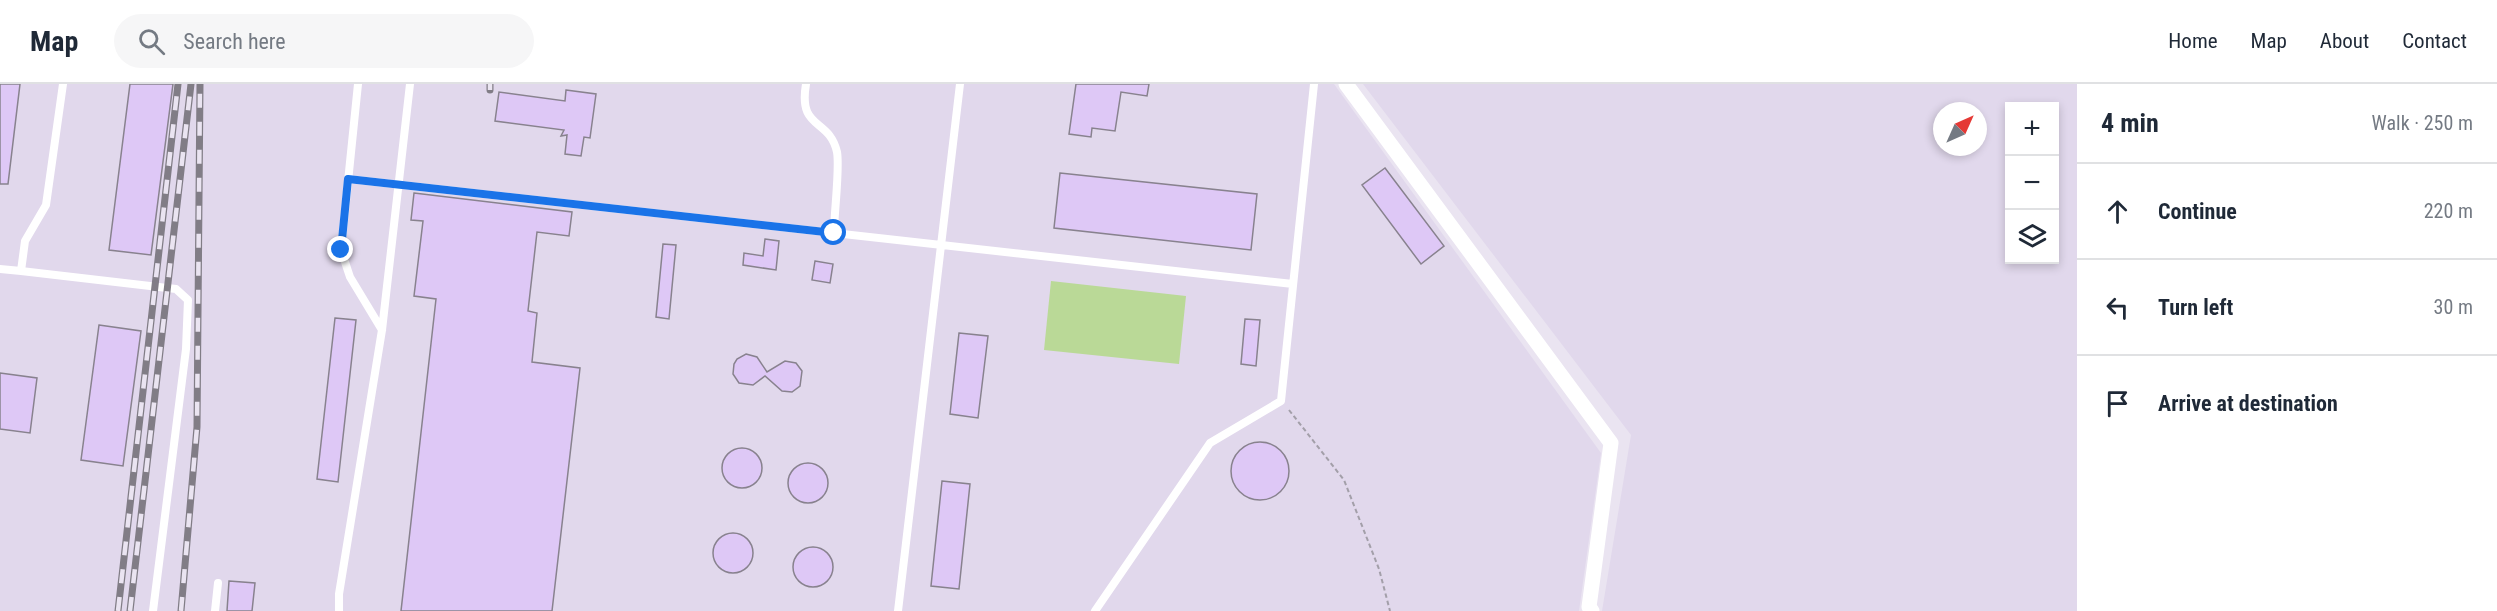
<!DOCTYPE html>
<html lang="en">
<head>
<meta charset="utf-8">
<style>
  body { margin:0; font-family:"Roboto Condensed",sans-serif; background:#f6f6f7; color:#1f2937 }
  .controls { position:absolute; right:18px; top:18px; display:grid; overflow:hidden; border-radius:0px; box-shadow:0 3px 9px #0003 }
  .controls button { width:54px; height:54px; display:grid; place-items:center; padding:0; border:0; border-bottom:2px solid #e0e1e3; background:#fff; color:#1f2937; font:30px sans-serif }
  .compass { position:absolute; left:1933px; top:18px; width:54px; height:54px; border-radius:50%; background:#fff; box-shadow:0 3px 9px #0003; rotate:45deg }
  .stop { position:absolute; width:18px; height:18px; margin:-14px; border:4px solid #1a73e8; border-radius:50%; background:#fff }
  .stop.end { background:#1a73e8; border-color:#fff; box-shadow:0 2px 6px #0008 }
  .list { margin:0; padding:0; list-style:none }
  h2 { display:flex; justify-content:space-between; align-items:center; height:78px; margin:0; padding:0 24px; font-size:26px }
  h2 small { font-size:20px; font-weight:400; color:#747a83 }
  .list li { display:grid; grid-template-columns:39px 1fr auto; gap:18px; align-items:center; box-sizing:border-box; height:96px; padding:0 24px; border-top:2px solid #e0e1e3 }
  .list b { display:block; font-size:22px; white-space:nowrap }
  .list em { font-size:20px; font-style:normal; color:#747a83 }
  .icon { flex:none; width:33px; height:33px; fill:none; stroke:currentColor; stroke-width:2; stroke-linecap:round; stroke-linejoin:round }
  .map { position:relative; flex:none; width:2077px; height:527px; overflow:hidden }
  header { display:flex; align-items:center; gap:36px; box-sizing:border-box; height:84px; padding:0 30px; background:#fff; border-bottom:2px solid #e0e1e3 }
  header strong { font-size:28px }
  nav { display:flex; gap:33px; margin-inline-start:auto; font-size:21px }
  .search { width:420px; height:54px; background:#f6f6f7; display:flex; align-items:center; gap:15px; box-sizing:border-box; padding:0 21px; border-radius:33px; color:#747a83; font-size:22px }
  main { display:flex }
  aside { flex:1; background:#fff }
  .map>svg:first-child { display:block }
  .built { fill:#e1d8ec; fill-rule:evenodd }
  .green { fill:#bad997 }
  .building { fill:#dec8f6; stroke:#88828e; stroke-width:1.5 }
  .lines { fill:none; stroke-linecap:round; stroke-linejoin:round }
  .path { stroke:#a39fa9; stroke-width:2; stroke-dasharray:4.5 3; stroke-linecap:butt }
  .lane { stroke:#fff; stroke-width:8 }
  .street { stroke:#fff; stroke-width:15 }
  .rail-casing { stroke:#817d86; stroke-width:7 }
  .rail { stroke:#eae4f1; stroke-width:4.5; stroke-dasharray:14; stroke-linecap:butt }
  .route { stroke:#1a73e8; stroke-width:8 }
</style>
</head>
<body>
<header>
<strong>Map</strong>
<div class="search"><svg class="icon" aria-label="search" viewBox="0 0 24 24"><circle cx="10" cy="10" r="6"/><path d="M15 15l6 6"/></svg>Search here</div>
<nav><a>Home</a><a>Map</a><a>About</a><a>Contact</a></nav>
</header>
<main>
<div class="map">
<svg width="2077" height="527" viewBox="0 0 2077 527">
  <rect width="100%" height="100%" fill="#eae4f1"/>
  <!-- built -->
  <path class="built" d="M 0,0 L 1334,0 L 1601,369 L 1579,527 L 0,527 Z
    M 1363,0 L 2077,0 L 2077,527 L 1602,527 L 1631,351 ZM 2054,22 L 2054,176 L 2010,176 L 2010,22 ZM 1942,27 L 1978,27 L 1978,63 L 1942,63 Z"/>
  <!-- green -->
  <path class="green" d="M 1051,197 L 1186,212 L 1179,280 L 1044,266 Z"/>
  <!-- building -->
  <path class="building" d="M 0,0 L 20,0 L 8,100 L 0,100 Z
    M 130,0 L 173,0 L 151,171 L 109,166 Z
    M 1076,0 L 1149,0 L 1147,12 L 1121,8 L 1115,47 L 1092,44 L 1091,53 L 1069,50 Z
    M 566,6 L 596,10 L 590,54 L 584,53 L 581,72 L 565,70 L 567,51 L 561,52 L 564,46 L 495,37 L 499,8 L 565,17 Z
    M 1385,84 L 1444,162 L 1421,180 L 1362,101 Z
    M 1060,89 L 1257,110 L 1251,166 L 1054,144 Z
    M 414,109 L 572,128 L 569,152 L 537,148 L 528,227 L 537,229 L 532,278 L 580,284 L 552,527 L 401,527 L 436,215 L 414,212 L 423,137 L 411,136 Z
    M 765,155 L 779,157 L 776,186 L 743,181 L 744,169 L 763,172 Z
    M 663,160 L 676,161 L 669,235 L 656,233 Z
    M 815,177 L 833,180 L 830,199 L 812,196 Z
    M 335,234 L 356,236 L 338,398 L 317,395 Z
    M 1245,235 L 1260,236 L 1256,282 L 1241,280 Z
    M 99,241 L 141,247 L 123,382 L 81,376 Z
    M 959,249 L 988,252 L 978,334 L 950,330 Z
    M 746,270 L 757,273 L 767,288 L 785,277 L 796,279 L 802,287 L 800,302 L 792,308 L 782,307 L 765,292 L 753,301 L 739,299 L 733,290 L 734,280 L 737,275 Z
    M 0,289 L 37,294 L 30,349 L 0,345 Z
    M1231 387a29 29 0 1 1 58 0a29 29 0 1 1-58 0Z
    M722 384a20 20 0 1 1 40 0a20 20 0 1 1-40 0Z
    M788 399a20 20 0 1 1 40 0a20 20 0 1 1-40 0Z
    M 942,397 L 970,400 L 959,505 L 931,502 Z
    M713 469a20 20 0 1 1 40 0a20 20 0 1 1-40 0Z
    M793 483a20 20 0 1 1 40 0a20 20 0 1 1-40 0Z
    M 229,497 L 255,499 L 252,527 L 227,527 Z"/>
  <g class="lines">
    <!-- path -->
    <path class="path" d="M 1289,326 L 1344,396 L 1379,485 L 1390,527"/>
    <!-- lane -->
    <path class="lane" d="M 358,0 L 341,166 L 350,193 L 382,246
      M 806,0 C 798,47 829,33 837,68 C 840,85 834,129 834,149
      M 348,95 L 1293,200
      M 0,185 L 21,187 L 25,157 L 46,121 L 63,0
      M 21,187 L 176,205 L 188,216 L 186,265 L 153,527
      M 215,527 L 218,499
      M 339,527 L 339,510 L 382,246 L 410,0
      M 898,527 L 960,0
      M 1095,527 L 1210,359 L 1281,317 L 1314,0"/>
    <!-- street -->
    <path class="street" d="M 1346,0 L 1611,359 L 1589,523 L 1592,527"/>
    <!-- rail casing -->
    <g class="rail-casing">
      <path id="rail" d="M 490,6 L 490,0
        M 118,527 L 178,0
        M 130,527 L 191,0
        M 181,527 L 197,343 L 200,0"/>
    </g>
    <!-- rail -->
    <use href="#rail" class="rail"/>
  </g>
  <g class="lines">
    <!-- route -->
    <path class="route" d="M 341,166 L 348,95 L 834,149"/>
  </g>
</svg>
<div class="controls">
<button>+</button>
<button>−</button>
<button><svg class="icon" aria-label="layers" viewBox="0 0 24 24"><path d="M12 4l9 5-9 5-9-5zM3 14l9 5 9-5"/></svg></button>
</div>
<svg class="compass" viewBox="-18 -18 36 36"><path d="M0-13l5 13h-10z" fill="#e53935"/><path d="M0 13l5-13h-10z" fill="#747a83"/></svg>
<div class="stop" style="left:834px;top:149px"></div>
<div class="stop end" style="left:341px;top:166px"></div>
</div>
<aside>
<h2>4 min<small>Walk · 250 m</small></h2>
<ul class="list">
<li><svg class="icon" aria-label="ahead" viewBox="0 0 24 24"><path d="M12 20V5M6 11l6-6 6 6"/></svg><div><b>Continue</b></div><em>220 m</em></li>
<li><svg class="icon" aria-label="left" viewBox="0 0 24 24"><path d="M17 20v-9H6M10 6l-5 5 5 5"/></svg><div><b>Turn left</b></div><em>30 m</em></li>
<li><svg class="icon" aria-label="arrive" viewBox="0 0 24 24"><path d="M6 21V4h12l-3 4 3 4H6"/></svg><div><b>Arrive at destination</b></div></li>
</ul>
</aside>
</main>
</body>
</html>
